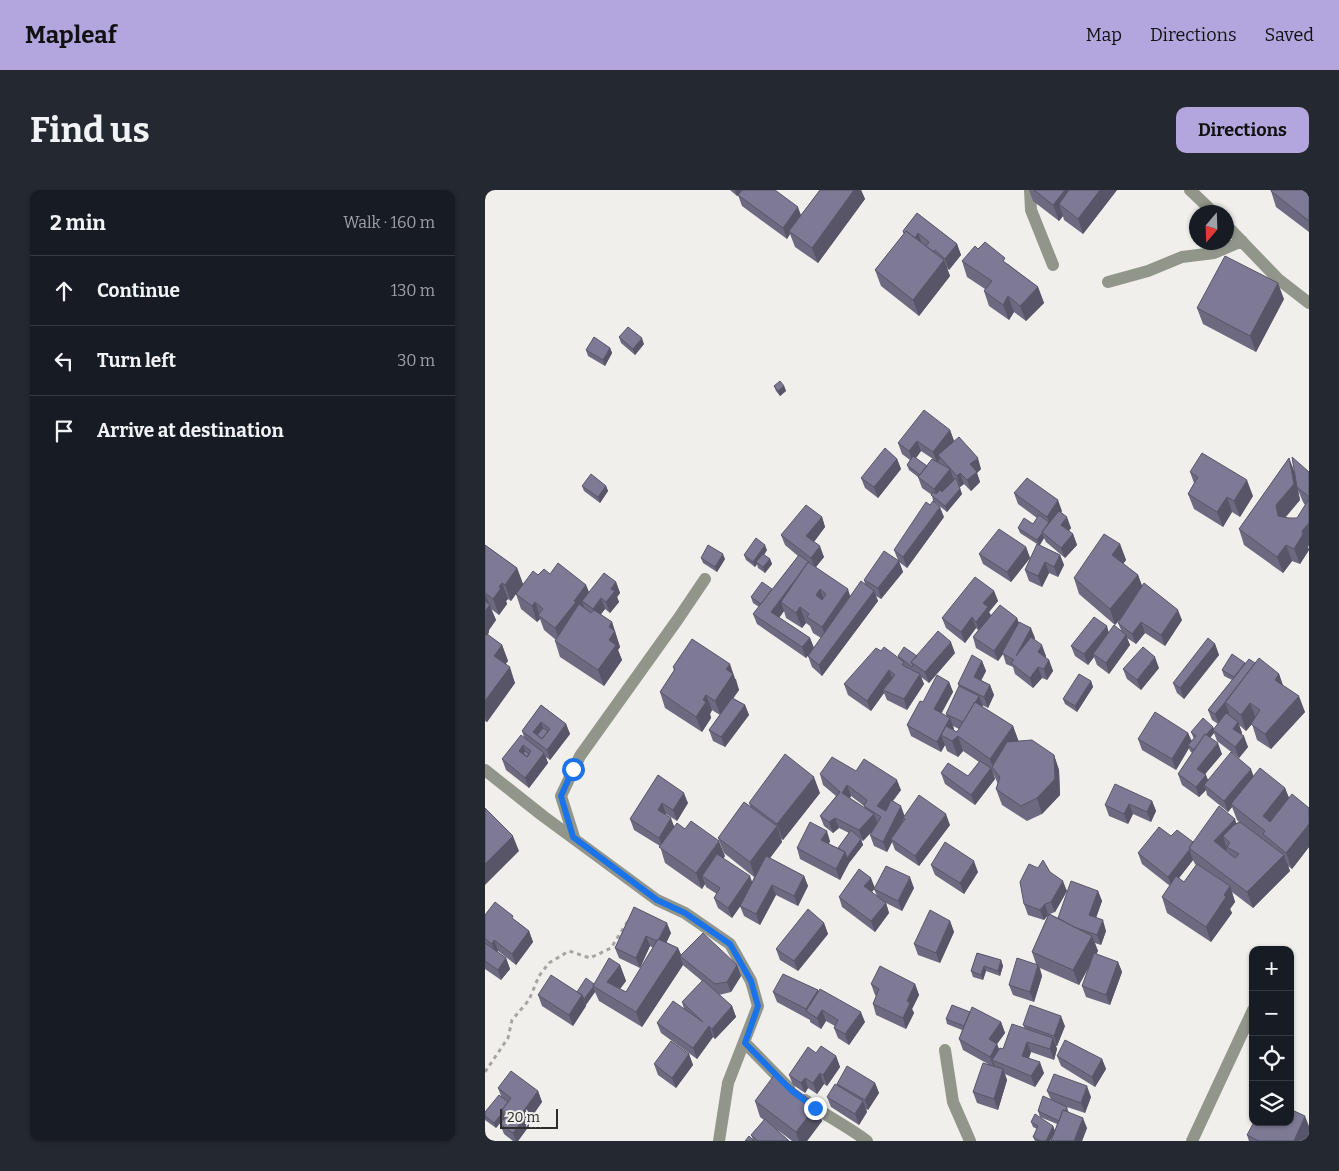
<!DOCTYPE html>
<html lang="en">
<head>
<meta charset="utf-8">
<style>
  body { margin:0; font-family:Bitter,serif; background:#242831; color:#f1f3f6 }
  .controls { position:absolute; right:15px; bottom:15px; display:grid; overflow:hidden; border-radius:10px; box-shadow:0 1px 4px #0004 }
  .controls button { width:45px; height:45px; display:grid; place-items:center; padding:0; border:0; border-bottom:1px solid #363941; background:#171b24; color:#f1f3f6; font:25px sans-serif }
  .compass { position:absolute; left:704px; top:15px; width:45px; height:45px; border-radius:50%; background:#171b24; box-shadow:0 1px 4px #0004; rotate:199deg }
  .scale { position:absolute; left:15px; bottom:12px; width:58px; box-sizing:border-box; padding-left:5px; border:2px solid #2d2d2c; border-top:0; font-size:14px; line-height:18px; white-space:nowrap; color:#2d2d2c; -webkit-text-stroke:4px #f1efec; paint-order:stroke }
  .stop { position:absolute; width:15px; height:15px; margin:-11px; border:4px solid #1a73e8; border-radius:50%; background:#fff }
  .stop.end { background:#1a73e8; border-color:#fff; box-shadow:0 1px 5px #0008 }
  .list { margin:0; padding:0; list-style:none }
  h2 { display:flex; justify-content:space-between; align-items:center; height:65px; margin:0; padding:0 20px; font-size:21px }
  h2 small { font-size:16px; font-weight:400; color:#9ea1a6 }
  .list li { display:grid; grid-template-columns:32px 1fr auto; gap:15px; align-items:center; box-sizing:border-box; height:70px; padding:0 20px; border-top:1px solid #363941 }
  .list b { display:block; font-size:19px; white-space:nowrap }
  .list em { font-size:16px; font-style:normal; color:#9ea1a6 }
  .icon { flex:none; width:28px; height:28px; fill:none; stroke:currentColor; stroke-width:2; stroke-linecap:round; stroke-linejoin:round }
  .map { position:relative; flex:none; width:824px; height:951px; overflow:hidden; border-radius:10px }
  header { display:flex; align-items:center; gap:30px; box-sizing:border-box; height:70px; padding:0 25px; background:#b3a5dd; color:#111 }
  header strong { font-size:24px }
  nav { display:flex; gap:28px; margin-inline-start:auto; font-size:18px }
  .intro { display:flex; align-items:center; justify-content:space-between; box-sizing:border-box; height:120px; padding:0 30px }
  h1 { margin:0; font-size:35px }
  .button { padding:12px 22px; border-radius:10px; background:#b3a5dd; color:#111; font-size:18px; font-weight:700 }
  main { display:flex; gap:30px; padding:0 30px }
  aside { flex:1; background:#171b24; border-radius:10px; box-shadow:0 1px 4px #0004 }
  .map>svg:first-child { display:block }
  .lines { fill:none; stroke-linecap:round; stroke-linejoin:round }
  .path { stroke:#a7a5a3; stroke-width:3; stroke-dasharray:4 4; stroke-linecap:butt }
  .minor { stroke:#92968a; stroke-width:12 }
  .wall { fill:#6c6980; fill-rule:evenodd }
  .shaded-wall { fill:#585568 }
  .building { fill:#7e7a95; stroke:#585568; fill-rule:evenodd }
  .route { stroke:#1a73e8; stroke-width:6 }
</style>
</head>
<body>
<header>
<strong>Mapleaf</strong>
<nav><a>Map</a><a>Directions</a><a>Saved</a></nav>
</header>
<div class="intro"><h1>Find us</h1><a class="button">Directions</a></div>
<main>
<aside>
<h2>2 min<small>Walk · 160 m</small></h2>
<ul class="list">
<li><svg class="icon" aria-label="ahead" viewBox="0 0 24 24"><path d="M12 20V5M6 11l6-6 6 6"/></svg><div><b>Continue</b></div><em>130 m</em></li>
<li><svg class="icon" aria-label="left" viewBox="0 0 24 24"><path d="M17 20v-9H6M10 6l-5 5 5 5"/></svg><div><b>Turn left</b></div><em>30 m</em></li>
<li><svg class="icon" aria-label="arrive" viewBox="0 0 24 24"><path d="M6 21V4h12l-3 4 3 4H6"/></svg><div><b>Arrive at destination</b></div></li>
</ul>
</aside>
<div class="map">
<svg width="824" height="951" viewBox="0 0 824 951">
  <rect width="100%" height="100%" fill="#f1efec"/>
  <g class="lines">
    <!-- path -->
    <path class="path" d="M 0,882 L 23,848 L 27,830 L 44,810 L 54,786 L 64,773 L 84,761 L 105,768 L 126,758 L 143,731"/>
    <!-- minor -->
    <path class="minor" d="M 545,0 L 546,20 L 568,75
      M 705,0 L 728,22
      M 742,36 L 793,89 L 824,113
      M 623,92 L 663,81 L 697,67 L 729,63 L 757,51
      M 0,580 L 58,626 L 172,710 L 200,723 L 245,754 L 266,791 L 273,816 L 243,893 L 234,951
      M 89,647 L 76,606 L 95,566 L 193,429 L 220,389
      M 260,853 L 304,898
      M 460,860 L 468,912 L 485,951
      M 320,910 C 339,925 362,936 382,951
      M 707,951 L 768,820"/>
  </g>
  <!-- wall -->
  <path class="wall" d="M 245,0 L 290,0 L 316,25 L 335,0 L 376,0 L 380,9 L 333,73 L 310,57 L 305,44 L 302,49 L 257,16 L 253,5 L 255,4 L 252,6 Z
    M 544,0 L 632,0 L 598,44 L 579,30 L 578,26 L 574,31 L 548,11 Z
    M 824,0 L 824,42 L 791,17 L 786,1 Z
    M 432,23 L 472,54 L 476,65 L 464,80 L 462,78 L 465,86 L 434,126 L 396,96 L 390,80 L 419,44 L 418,41 Z
    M 493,59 L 523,74 L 553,97 L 559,113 L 541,131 L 529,122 L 524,130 L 504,116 L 499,101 L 500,99 L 482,87 L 477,71 Z
    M 799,109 L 771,162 L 718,134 L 712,118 Z
    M 134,147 L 159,154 L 150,165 L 136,153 Z
    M 125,158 L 127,163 L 120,176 L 103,166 L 101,160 Z
    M 289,196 L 299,196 L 301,201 L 295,206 L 291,201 Z
    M 465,240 L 469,251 L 496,279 L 492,283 L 495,292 L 486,301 L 479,294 L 475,297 L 474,295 L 477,304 L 462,322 L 448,311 L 447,305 L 437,298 L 433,287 L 424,280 L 422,275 L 425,270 L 417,264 L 413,253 ZM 436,261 L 448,269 L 442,276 L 431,268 Z
    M 804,268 L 810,283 L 824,282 L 824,355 L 823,357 L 824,360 L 815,374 L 807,371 L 798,383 L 759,355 L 754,339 ZM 813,300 L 818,312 L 820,315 L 812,328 L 800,328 L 815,310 Z
    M 412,269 L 416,279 L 393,308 L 380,298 L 376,288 Z
    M 705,282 L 768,306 L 755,327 L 747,322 L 738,337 L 709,319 L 703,304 L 709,293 Z
    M 97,296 L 121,296 L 123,301 L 115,313 L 99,301 Z
    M 529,303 L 577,321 L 576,322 L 586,338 L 584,341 L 588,344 L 592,355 L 580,368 L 561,352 L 559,348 L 555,355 L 575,365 L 579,375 L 573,387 L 564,383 L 557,397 L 544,391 L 540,380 L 552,354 L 535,343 L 533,338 L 548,334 L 552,328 L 533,314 Z
    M 337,327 L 340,337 L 329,352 L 339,367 L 331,377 L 365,406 L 380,394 L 379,390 L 413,370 L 409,360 L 459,327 L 422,378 L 414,372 L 418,382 L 396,409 L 391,406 L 393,411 L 337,486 L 327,477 L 323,466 L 336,448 L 328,443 L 325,436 L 321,433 L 317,438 L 301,428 L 299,421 L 294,428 L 325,448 L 329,458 L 321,468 L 272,434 L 268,424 L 274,417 L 268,413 L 266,407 L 287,400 L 313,366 L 300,355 L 296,345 Z
    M 635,354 L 641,370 L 638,374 L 653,385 L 657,396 L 697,430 L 680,456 L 660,443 L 651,454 L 642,448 L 645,455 L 624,484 L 612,475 L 609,467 L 603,475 L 590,466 L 586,456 L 624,442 L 636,440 L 633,433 L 638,426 L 630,435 L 594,404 L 589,388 Z
    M 0,355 L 32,378 L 38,394 L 53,385 L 65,384 L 101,395 L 104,402 L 131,392 L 135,403 L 132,407 L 134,412 L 125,423 L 120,419 L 115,424 L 127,432 L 135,457 L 133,460 L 137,470 L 119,496 L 75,467 L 70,451 L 71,450 L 59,440 L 55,429 L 52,432 L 36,419 L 31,404 L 26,411 L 23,409 L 21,411 L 22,414 L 14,425 L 6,419 L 11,430 L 4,440 L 4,442 L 3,445 L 17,455 L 23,471 L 20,474 L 30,493 L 2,532 L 0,531 Z
    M 541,357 L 545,368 L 526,392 L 498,374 L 494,364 Z
    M 282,360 L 279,365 L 285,369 L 287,374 L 280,383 L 273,378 L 272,374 L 270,377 L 261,370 L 259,365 Z
    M 216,368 L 240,369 L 232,382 L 218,373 Z
    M 509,401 L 513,411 L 504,422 L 506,425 L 532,428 L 534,433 L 550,448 L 549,449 L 561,466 L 560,468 L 564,470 L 568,481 L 562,490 L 557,488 L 548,498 L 530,484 L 528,477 L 521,474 L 518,464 L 513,471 L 491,458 L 488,447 L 493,440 L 491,438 L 480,453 L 461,438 L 457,428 Z
    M 730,454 L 734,465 L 699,509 L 692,503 L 688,493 Z
    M 396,461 L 413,468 L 413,466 L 432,466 L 470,463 L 444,493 L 436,487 L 439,494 L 422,520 L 402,510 L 399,503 L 386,521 L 363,505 L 359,494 Z
    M 497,471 L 501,481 L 496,490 L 505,495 L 509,505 L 503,518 L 497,515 L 497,517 L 528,536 L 533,551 L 569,565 L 574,580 L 575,605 L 557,624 L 542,631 L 517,615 L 511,599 L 513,594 L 508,583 L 510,589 L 490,615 L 460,594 L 456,583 L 483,586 L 494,572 L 478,561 L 473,567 L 462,561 L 460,555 L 456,562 L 426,546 L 422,535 L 438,512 L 464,492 L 468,502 L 456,523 L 462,526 L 461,524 L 474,497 L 473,494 ZM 468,536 L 474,539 L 472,542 L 468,540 L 469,539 Z
    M 760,473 L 770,473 L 794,484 L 798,495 L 820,522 L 786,559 L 772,550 L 767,534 L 761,541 L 754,535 L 757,543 L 756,544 L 763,557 L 754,568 L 732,551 L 729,543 L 725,548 L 737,564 L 720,584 L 723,590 L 769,586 L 800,598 L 804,608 L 824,618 L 824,657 L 807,679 L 803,676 L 805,681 L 768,718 L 747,702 L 750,712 L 745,719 L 747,723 L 726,752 L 682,723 L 677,707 L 685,696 L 657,674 L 653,663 L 686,646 L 708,652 L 754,632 L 752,630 L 747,617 L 743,622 L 722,605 L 721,600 L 714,607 L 697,595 L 693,584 L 707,563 L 705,561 L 704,558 L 691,580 L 657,560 L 653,549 L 703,543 L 707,551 L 709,549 L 706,542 L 728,537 L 729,539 L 733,534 L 727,530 L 723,520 L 747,490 L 739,486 L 737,480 ZM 708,670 L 710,674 L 711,675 L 699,692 L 694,688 Z
    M 188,477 L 251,489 L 254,500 L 248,508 L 260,515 L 264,525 L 240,557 L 228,551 L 224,540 L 235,525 L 227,520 L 225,524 L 226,528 L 217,542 L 180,518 L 175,502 L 189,481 Z
    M 674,478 L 656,500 L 642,489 L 638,479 Z
    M 606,491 L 608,497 L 592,522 L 580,514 L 578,509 Z
    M 56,515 L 81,534 L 85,544 L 65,570 L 61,567 L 63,573 L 44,598 L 21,580 L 17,569 L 39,547 L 37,541 Z
    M 371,581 L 416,600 L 408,611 L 419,625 L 465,635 L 434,676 L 410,660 L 407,652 L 402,662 L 389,656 L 385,645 L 388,640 L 378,651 L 376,649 L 378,655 L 364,673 L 355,690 L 315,669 L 312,658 L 345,651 L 344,654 L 353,658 L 364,643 L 354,638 L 348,643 L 339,636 L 335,626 L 351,606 L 338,595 L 335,584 ZM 366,606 L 379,616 L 380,619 L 365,608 Z
    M 173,585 L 203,613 L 192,631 L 181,624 L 181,625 L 189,636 L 240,666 L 238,669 L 267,692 L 269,687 L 239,663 L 233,648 L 265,616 L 264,613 L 335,603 L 298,650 L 296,649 L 297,652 L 285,668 L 319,686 L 323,696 L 313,716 L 291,705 L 275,735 L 259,726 L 255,716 L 247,728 L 233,718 L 229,708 L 232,704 L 221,697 L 220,694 L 217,699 L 180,673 L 175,656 L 149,640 L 145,629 Z
    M 667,611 L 671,621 L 666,632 L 648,624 L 643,634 L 624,626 L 620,615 Z
    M 446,675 L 493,682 L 479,704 L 450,685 Z
    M 553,678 L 565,682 L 582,701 L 570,722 L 565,724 L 573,728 L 613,701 L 617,711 L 611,728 L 621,741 L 616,755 L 610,753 L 613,761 L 611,764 L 633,772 L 637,782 L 625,815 L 601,807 L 597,796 L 605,774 L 594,795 L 555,778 L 557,786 L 549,812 L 528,805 L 524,795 L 551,774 L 547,762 L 563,725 L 559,730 L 543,725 L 539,714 Z
    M 390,698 L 429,698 L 417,721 L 401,713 L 404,723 L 390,742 L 357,717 L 354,707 ZM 389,699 L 392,706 L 387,702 Z
    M 149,717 L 186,743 L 181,752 L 193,758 L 196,765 L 252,775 L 256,786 L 246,802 L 234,805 L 247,816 L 251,827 L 230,849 L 228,847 L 212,869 L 176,843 L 172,833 L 199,819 L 197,812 L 217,791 L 199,776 L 198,775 L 157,837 L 114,811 L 110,802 L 101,814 L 101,816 L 88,836 L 57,816 L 53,805 L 92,802 L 109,794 L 135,775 L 141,791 L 135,799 L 141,802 L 168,758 L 165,756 L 155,778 L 134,768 L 130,758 Z
    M 0,725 L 30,730 L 44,741 L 48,752 L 31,775 L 13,761 L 12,762 L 21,768 L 25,779 L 16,790 L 0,779 Z
    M 465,731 L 469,742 L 455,773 L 433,765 L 429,754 Z
    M 339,733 L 343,744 L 313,781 L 295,770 L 291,759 Z
    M 492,763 L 516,770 L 518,776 L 515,786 L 501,781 L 498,790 L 488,787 L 486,781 Z
    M 386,794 L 430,794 L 434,805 L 427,819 L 429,823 L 421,839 L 391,825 L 388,814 L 391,806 L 390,805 Z
    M 334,801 L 380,832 L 364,855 L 353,848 L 349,838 L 350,836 L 341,831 L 336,839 L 325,832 L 325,830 L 292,812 L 288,802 Z
    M 461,829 L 516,832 L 520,843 L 512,854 L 514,859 L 518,859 L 540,839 L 538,835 L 580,836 L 572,856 L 571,856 L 572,859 L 569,870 L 546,862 L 544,868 L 559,883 L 550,897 L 520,884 L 522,890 L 513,920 L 492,913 L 488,902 L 503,874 L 478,860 L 474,849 L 477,840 L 462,834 Z
    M 331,863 L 351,866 L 355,877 L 342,896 L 339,894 L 332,904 L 323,898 L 320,903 L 308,895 L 304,885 Z
    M 204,864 L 208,875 L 191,898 L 173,885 L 169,874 Z
    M 572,866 L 617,869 L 621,879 L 610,897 L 576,876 Z
    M 390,893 L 394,903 L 383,920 L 381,919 L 382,922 L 374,935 L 346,917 L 342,907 L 352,895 L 352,894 Z
    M 13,898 L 53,901 L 57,912 L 43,932 L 44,936 L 33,951 L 28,951 L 19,944 L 15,934 L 20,927 L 11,938 L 0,930 L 0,922 L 16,906 Z
    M 562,901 L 606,907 L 600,923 L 579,916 L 582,917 L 584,923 L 602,938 L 597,951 L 566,951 L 572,934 L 555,927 L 553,921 L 566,910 Z
    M 270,911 L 332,915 L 337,931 L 322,951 L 307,951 L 286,935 L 304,951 L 260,951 L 268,950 L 266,945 L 279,930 L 275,927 Z
    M 546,932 L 568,936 L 570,941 L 565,951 L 550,951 L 548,947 L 552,939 L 548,937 Z
    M 824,936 L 824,946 L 822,951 L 764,951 L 762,945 Z"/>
  <!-- shaded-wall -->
  <path class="shaded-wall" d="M 250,0 L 258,0 L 252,6 Z
    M 369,0 L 376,0 L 380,9 L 333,73 L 327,58 Z
    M 580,0 L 586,0 L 574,14 L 578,26 L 574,31 L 568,15 Z
    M 615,0 L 632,0 L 598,44 L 593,29 Z
    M 313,17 L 317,28 L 304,41 L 305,44 L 302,49 L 298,38 Z
    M 433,43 L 437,54 L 428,50 Z
    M 472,54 L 476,65 L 464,80 L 460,69 Z
    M 459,70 L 465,86 L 434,126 L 428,110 Z
    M 793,93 L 799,109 L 771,162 L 765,146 Z
    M 553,97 L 559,113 L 541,131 L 535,116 Z
    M 523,106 L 529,122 L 524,130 L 518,115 Z
    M 157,148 L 159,154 L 150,165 L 148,159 Z
    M 125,158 L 127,163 L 120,176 L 118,170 Z
    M 299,196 L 301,201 L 295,206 L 293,201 Z
    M 465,240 L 469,251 L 453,265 L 455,269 L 452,272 L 448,262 Z
    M 432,251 L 436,261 L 428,272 L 424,261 Z
    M 493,268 L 496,279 L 492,283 L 495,292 L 486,301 L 482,290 L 485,274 Z
    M 804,268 L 810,284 L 815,310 L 797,331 L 793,326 L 791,315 Z
    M 412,269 L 416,279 L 393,308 L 389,297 Z
    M 465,279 L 469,290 L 453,309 L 449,299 Z
    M 475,283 L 479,294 L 475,297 L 472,286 Z
    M 762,290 L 768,306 L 755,327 L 749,311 Z
    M 121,296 L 123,301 L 115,313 L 113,307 Z
    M 475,299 L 477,304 L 462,322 L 460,316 Z
    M 742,307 L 747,322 L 738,337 L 732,322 Z
    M 573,310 L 577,321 L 566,337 L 562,327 Z
    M 455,317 L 459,327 L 422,378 L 418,367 Z
    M 337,327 L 340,337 L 325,357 L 321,346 Z
    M 582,327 L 586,338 L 580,346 L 576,335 Z
    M 824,333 L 824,355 L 823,357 L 824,360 L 815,374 L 809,359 L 817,341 Z
    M 557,343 L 559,348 L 554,356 L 552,350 Z
    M 588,344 L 592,355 L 580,368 L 576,358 Z
    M 635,354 L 641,370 L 633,381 L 627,365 Z
    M 280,355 L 282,360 L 273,373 L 271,372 L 272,374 L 270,377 L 268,372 Z
    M 801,355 L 807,371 L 798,383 L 792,367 Z
    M 335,356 L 339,367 L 330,378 L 326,368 Z
    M 541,357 L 545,368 L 526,392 L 522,382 Z
    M 238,364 L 240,369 L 232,382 L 230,377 Z
    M 575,365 L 579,375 L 573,387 L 569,377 Z
    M 285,369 L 287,374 L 280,383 L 278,377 Z
    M 414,371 L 418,382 L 396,409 L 393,398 Z
    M 324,372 L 296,412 L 299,421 L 290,433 L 286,422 Z
    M 560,372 L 564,383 L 557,397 L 553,386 Z
    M 32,378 L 38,394 L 26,411 L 20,395 Z
    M 653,385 L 659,401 L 630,435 L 625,419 Z
    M 131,392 L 135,403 L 132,407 L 134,412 L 125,423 L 121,412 L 126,399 Z
    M 17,393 L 23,409 L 21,411 L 22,414 L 14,425 L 8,409 L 14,397 Z
    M 101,395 L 107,411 L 97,411 L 100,419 L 76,454 L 70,438 L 89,411 Z
    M 335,399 L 341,415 L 331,405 Z
    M 363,399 L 368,415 L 343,453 L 337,437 Z
    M 389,401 L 393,411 L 337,486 L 334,475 Z
    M 509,401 L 513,411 L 504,422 L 507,428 L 495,443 L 491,432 L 498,413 Z
    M 0,404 L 11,430 L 4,440 L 4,442 L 0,448 Z
    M 116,408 L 120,419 L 112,430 L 108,419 Z
    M 50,412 L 55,426 L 53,425 L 55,429 L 52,432 L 47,416 Z
    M 315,417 L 321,433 L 317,438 L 311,423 Z
    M 693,420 L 697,430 L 680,456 L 676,445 Z
    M 487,427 L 491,438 L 480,453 L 476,442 Z
    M 532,428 L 536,439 L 513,471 L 509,461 Z
    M 127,432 L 135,457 L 133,460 L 137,470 L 119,496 L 113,480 L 124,450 L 124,437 Z
    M 656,432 L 660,443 L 651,454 L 647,444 Z
    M 622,436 L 625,447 L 608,464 L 609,467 L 603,475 L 599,464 Z
    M 546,438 L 550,448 L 535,476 L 531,466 Z
    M 641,445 L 645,455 L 624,484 L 621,473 Z
    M 325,448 L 329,458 L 321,468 L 317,457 Z
    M 466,452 L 470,463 L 444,493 L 440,482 Z
    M 730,454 L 734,465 L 699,509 L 695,498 Z
    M 17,455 L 23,471 L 15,482 L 9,466 Z
    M 557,455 L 561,466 L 557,473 L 553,462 Z
    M 670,467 L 674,478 L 656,500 L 652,490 Z
    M 564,470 L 568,481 L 562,490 L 559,479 Z
    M 497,471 L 501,481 L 493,497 L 489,487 Z
    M 245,474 L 254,500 L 236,526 L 230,511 L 241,479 Z
    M 25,477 L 30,493 L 2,532 L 0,527 L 0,511 Z
    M 553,477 L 557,488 L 548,498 L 545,488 Z
    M 404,480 L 408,490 L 398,500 L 399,503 L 386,521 L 382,511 Z
    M 435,484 L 439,494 L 422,520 L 419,509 Z
    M 794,484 L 799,499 L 790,490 Z
    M 606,491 L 608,497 L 592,522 L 590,516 Z
    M 464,492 L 468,502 L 453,530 L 449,519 Z
    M 505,495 L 509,505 L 503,518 L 499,507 Z
    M 221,505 L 227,520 L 225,524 L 226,528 L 217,542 L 211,527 L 218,510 Z
    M 494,506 L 498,516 L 484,544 L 480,533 Z
    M 814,506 L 820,522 L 786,559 L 780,544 Z
    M 740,512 L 744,523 L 734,534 L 730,524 Z
    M 765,513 L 771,529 L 761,541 L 756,525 Z
    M 260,515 L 264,525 L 240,557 L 236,547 Z
    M 465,528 L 469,539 L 463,549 L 456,545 L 460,555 L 456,562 L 452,552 Z
    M 56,532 L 60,543 L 54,550 L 48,542 Z
    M 753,532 L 757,543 L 752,550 L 748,539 Z
    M 81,534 L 85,544 L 65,570 L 62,560 Z
    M 528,536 L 534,552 L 509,580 L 505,569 Z
    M 728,537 L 730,542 L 728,540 L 729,543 L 711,565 L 709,560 Z
    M 703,543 L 707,553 L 703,555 L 704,558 L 691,580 L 687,569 Z
    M 473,546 L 478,561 L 473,567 L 467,551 Z
    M 759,546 L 763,557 L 754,568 L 750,557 Z
    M 733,553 L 737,564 L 716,589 L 712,579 Z
    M 38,555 L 42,566 L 34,561 Z
    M 59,563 L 63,573 L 44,598 L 40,588 Z
    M 569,565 L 574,580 L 575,605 L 557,624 L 552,608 Z
    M 506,578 L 510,589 L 490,615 L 486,605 Z
    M 766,579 L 770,590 L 746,614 L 747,617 L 743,622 L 739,611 Z
    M 721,585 L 725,595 L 719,595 L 721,600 L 714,607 L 711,597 Z
    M 329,587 L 335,603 L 298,650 L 292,634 Z
    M 412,590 L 416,600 L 396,626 L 392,616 Z
    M 362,595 L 366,606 L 361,614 L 357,603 Z
    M 800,598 L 806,613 L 783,642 L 778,626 Z
    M 199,603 L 203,613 L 192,631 L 188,620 Z
    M 667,611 L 671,621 L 666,632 L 662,622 Z
    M 177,613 L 181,624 L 177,630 L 173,620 Z
    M 644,614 L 648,624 L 643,634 L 639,624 Z
    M 416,616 L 420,627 L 418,628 L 418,630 L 408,650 L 406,649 L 407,652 L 402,662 L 398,652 Z
    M 389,624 L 393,635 L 378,651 L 374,640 Z
    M 461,624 L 465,635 L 434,676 L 430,666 Z
    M 186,628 L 190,639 L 178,658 L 174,648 Z
    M 350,628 L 354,638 L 348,643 L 344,632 Z
    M 750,629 L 755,645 L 738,646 L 742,659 L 735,666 L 729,651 Z
    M 824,634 L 824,657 L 807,679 L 801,663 Z
    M 292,636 L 297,652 L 270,688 L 265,672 Z
    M 342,641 L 345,651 L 340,661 L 336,650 Z
    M 28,646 L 34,661 L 0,695 L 0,674 Z
    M 376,649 L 378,655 L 364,673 L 355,690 L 351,679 L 360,662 Z
    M 234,651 L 240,666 L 223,690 L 217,686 L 220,694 L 217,699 L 211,683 Z
    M 704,659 L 708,670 L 687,697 L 683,687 Z
    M 799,665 L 805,681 L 768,718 L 762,702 Z
    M 489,671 L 493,682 L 479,704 L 475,693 Z
    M 265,686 L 269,697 L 247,728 L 243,718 Z
    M 319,686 L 323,696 L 313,716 L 309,706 Z
    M 425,687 L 429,698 L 417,721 L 413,711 Z
    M 386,688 L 390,698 L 383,707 L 379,696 Z
    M 578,691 L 582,701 L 570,722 L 566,712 Z
    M 287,695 L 291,705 L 275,735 L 271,724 Z
    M 745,696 L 750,712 L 745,719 L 747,723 L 726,752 L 721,737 L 739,705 Z
    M 613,701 L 617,711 L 608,736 L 604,725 Z
    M 401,713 L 404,723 L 390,742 L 386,731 Z
    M 560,714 L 563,725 L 559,730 L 555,720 Z
    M 618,730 L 621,741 L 616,755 L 612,745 Z
    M 465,731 L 469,742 L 455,773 L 451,763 Z
    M 182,733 L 186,743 L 177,762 L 173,751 Z
    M 339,733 L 343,744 L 313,781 L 309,771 Z
    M 44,741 L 48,752 L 31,775 L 27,764 Z
    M 161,746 L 165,756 L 155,778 L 151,768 Z
    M 607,746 L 613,761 L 594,795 L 588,780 Z
    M 9,750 L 13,761 L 10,764 L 7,754 Z
    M 193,758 L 197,767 L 195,766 L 198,775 L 157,837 L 151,822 Z
    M 21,768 L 25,779 L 16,790 L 13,780 Z
    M 516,770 L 518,776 L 515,786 L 513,781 Z
    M 633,772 L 637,782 L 625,815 L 621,805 Z
    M 135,775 L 141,791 L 128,808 L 122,792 Z
    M 252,775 L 256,786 L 246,802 L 242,792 Z
    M 553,775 L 557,786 L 549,812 L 545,802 Z
    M 499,776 L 501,781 L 498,790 L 496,785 Z
    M 430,794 L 434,805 L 427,819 L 429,823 L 421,839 L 418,828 L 422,811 Z
    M 108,797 L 110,802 L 101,815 L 99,809 Z
    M 333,800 L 337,810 L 321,821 L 321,819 Z
    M 97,805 L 101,816 L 88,836 L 84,825 Z
    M 247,816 L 251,827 L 230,849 L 227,839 Z
    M 337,820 L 341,831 L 336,839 L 332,828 Z
    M 376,822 L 380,832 L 364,855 L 360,844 Z
    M 576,826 L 580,836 L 572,856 L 569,846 Z
    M 516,832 L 520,843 L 512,854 L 516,864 L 507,870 L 510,876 L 509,878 L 505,867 L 504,849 Z
    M 224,836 L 228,847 L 212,869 L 208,858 Z
    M 568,848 L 572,859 L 569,870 L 565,859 Z
    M 542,852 L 546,862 L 541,876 L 537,866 Z
    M 204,864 L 208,875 L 191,898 L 187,888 Z
    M 351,866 L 355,877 L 342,896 L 338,885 Z
    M 617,869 L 621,879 L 610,897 L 607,887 Z
    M 555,872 L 559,883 L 550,897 L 546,886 Z
    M 518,879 L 522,890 L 513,920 L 509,909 Z
    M 335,883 L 339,894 L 332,904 L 328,893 Z
    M 320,888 L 323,898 L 320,903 L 316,893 Z
    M 390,893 L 394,903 L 383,920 L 380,910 Z
    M 602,896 L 606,907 L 600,923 L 596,913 Z
    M 53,901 L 57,912 L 43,932 L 44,936 L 33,951 L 31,951 L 28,943 L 37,923 Z
    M 378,911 L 382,922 L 374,935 L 370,924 Z
    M 332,915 L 337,931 L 322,951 L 314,951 L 311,942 Z
    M 18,922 L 20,927 L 11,938 L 9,933 Z
    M 820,926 L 824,936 L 824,946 L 822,951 L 809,951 Z
    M 598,928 L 602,938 L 597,951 L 589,951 Z
    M 786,932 L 794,932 L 797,939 Z
    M 568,936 L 570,941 L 565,951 L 561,951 Z"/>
  <!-- building -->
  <path class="building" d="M 257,0 L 290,0 L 313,17 L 298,38 L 253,5 Z
    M 335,0 L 369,0 L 327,58 L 304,41 Z
    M 549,0 L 580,0 L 568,15 Z
    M 584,0 L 615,0 L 593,29 L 574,14 Z
    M 786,0 L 824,0 L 824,31 L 786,1 Z
    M 432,23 L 472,54 L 460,69 L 450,60 L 449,62 L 441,56 L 444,52 L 433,43 L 430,48 L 421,41 L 419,43 L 418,41 Z
    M 421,41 L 459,70 L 428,110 L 390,80 Z
    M 500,52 L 520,68 L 518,71 L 553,97 L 535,116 L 523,106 L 518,115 L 499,101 L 507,91 L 477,71 L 490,56 L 493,59 Z
    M 740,66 L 793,93 L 765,146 L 712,118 Z
    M 143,137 L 157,148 L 148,159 L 134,147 Z
    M 109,147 L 125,158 L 118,170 L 101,160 Z
    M 295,191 L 299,196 L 293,201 L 289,196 Z
    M 439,220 L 465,240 L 448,262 L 432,251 L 424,261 L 413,253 Z
    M 474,247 L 493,268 L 485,274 L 492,282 L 482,290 L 475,283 L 472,286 L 453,265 Z
    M 400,258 L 412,269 L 389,297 L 376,288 Z
    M 717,263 L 762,290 L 749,311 L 742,307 L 732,322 L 703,304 L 713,287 L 705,282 Z
    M 428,266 L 442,276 L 435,285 L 422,275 Z
    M 807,267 L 824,282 L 824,307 L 812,297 Z
    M 804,268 L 809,294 L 791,315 L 793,326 L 804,328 L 812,328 L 824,309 L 824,333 L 817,341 L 818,344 L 809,359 L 801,355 L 792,367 L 754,339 Z
    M 447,269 L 465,279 L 449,299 L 433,287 Z
    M 106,284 L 121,296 L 113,307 L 97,296 Z
    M 471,288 L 475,299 L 460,316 L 446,305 L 448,302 L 451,304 L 455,300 L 457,302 Z
    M 542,288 L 573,310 L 562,327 L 529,303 Z
    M 448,311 L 455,317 L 418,367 L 409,360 L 441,312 L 445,315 Z
    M 321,315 L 337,327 L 321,346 L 335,356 L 326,368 L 296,345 Z
    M 574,321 L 582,327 L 576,335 L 588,344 L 576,358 L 557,342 Z
    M 554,325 L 564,332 L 557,342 L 558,342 L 552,350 L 533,338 L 539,328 L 548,334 Z
    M 514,339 L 541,357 L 522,382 L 494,364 Z
    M 619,344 L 635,354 L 627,365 L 653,385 L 625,419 L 589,388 Z
    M 271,348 L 280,355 L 268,372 L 259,365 Z
    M 552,354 L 575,365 L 569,377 L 560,372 L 553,386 L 540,380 Z
    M 0,355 L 32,378 L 20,395 L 17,393 L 14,397 L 16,398 L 8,409 L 0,403 Z
    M 223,355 L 238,364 L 230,377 L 216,368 Z
    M 399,361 L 414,371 L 393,398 L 379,390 Z
    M 278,364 L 285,369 L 278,377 L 271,372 Z
    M 314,365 L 324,372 L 323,372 L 310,390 L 286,422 L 325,448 L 317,457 L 268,424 Z
    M 323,372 L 363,399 L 337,437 L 322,427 L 324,424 L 315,417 L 311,423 L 296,412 ZM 335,399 L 341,404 L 337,410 L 331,405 Z
    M 73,373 L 101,395 L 89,411 L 91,412 L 70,438 L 53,425 L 58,419 L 50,412 L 47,416 L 31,404 L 48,381 L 53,385 L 59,379 L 65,384 Z
    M 119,383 L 131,392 L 126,399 L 130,401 L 121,412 L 116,408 L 108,419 L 97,411 Z
    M 490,387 L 509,401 L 498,413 L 503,417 L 491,432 L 487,427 L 476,442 L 457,428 Z
    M 376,391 L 389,401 L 334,475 L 323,466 Z
    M 277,392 L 287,399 L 276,414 L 266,407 Z
    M 659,393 L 693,420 L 676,445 L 656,432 L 647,444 L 633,433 Z
    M 0,411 L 5,415 L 0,421 Z
    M 94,414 L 106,423 L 109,420 L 127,432 L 124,437 L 130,441 L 124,450 L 131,455 L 113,480 L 70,451 Z
    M 515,415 L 532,428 L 509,461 L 488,447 Z
    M 609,427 L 622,436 L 599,464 L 586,456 Z
    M 534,432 L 546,438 L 531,466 L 546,447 L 557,455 L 553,462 L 564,470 L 559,479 L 553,477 L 545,488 L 526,473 L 529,470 L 517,463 Z
    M 629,435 L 641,445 L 621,473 L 608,464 Z
    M 453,441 L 466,452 L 440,482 L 426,472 Z
    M 2,444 L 17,455 L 9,466 L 25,477 L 0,511 L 0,446 Z
    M 723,448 L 730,454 L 695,498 L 688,493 Z
    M 207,449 L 245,474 L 241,479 L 248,484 L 230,511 L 221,505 L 218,510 L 221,512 L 211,527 L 175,502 L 190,479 L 188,477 Z
    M 399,457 L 419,472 L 417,475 L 435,484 L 419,509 L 398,500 L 410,485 L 404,480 L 382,511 L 359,494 L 391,458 L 396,461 Z
    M 419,457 L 432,466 L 426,472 L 428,476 L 427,477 L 413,466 Z
    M 658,457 L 670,467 L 652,490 L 638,479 Z
    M 747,464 L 760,473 L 749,487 L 737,480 Z
    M 487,465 L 497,471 L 489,487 L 505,495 L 499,507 L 473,494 Z
    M 774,468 L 794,484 L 790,490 L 814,506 L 780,544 L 766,534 L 775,520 L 765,513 L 756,525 L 740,512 Z
    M 764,469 L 770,473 L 743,509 L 730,524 L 723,520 Z
    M 594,484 L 606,491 L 590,516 L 578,509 Z
    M 452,485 L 464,492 L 449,519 L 465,528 L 452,552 L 422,535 L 435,511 L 438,512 Z
    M 474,496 L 494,506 L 490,513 L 490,512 L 478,532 L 461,524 Z
    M 247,508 L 260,515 L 236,547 L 224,540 Z
    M 490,512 L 528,536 L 505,569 L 473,546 L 467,551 L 456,545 L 461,536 L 472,542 Z
    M 56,515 L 81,534 L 62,560 L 37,541 ZM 56,532 L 65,539 L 57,549 L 48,542 Z
    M 670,522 L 703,543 L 687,569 L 653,549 Z
    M 741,523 L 753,532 L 748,539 L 759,546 L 750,557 L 728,540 Z
    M 718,528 L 728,537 L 721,545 L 720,544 L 709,560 L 703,555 L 711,546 L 706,542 Z
    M 58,538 L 63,541 L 57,549 L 52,545 Z
    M 720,544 L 733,553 L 712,579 L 721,585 L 711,597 L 693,584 Z
    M 36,545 L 59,563 L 40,588 L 17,569 ZM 38,555 L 46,561 L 42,567 L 34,561 Z
    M 547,550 L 569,565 L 570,589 L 552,608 L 536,616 L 511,599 L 515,587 L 507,577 L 522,552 Z
    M 40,561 L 44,564 L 42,567 L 38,563 Z
    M 746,562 L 766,579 L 739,611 L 719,595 Z
    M 300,564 L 329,587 L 292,634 L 264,613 Z
    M 347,567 L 371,581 L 379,569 L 412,590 L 392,616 L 401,621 L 406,610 L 416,616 L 398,652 L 385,645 L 396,627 L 379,616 L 382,610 L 362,595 L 357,603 L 389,624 L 374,640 L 350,628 L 344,632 L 335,626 L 355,602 L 335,584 Z
    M 495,571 L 506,578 L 486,605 L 456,583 L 463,573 L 483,586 Z
    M 775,578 L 800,598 L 778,626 L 785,632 L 807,604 L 824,618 L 824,634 L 801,663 L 778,644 L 780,641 L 746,614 Z
    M 173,585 L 199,603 L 188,620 L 177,613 L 173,620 L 186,628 L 174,648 L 145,629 Z
    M 630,594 L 667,611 L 662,622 L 644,614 L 639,624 L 620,615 Z
    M 434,605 L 461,624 L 430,666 L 406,649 L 420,629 L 418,628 Z
    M 259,612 L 292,636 L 265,672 L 233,648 Z
    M 734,616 L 750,629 L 729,651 L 750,668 L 754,664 L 742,657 L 745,653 L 738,646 L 749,635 L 755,632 L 799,665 L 762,702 L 704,658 Z
    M 0,618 L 28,646 L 0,674 Z
    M 206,631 L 234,651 L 211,683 L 174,657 L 192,633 L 200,639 Z
    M 325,632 L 342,641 L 336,650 L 360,662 L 351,679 L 312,658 Z
    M 674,637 L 686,646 L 692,640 L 708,652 L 704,658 L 705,659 L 683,687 L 653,663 Z
    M 366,640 L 376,649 L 362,668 L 360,662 L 353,658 Z
    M 460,652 L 489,671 L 475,693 L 446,675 Z
    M 232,664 L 265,686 L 243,718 L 229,708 L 235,698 L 217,686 Z
    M 281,666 L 319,686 L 309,706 L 287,695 L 271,724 L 255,716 Z
    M 558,670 L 565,682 L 578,691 L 566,712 L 560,714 L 555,720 L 539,714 L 535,692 L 544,674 L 553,678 Z
    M 712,674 L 745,696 L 739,705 L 741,707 L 721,737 L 677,707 L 691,686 L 699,692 Z
    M 401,676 L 425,687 L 413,711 L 389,699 Z
    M 374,679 L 386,688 L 379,696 L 401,713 L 386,731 L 354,707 Z
    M 586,691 L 613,701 L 604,725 L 618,730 L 612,745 L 589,737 L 573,728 Z
    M 10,712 L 28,726 L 27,728 L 44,741 L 27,764 L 9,750 L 7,754 L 0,749 L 0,725 Z
    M 149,717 L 182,733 L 174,749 L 173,749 L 172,751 L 161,746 L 151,768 L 130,758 Z
    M 323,719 L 339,733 L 309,771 L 291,759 Z
    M 445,720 L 465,731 L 451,763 L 429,754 Z
    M 564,724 L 607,746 L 588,780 L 547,762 Z
    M 218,743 L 252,775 L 242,792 L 230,794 L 195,766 Z
    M 173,749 L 193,758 L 151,822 L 108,796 L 124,768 L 135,775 L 122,792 L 141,802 Z
    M 0,753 L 21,768 L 13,780 L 0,771 Z
    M 492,763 L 516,770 L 513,781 L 499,776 L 496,785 L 486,781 Z
    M 609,763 L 633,772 L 621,805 L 597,796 Z
    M 532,768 L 553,775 L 545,802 L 524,795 Z
    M 395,776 L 430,794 L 422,811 L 425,813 L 418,828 L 388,814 L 394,799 L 386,794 Z
    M 298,784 L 333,800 L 321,819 L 288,802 Z
    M 66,785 L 97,805 L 84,825 L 53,805 Z
    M 101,788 L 109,794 L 108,796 L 109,796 L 99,809 L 97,805 L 92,802 Z
    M 218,790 L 247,816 L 227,839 L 224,836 L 208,858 L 172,833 L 188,811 L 218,832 L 197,812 Z
    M 335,799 L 376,822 L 360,844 L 349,838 L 353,830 L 337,820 L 332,828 L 321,821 Z
    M 467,815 L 485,822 L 479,836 L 461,829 Z
    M 545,815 L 576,826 L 569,846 L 538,835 Z
    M 487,817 L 516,832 L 504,849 L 512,854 L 505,867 L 474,849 Z
    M 527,834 L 568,848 L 565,859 L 542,852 L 537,866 L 555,872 L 546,886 L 507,870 L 515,858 L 518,859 Z
    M 580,850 L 617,869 L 607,887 L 572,866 Z
    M 186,851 L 204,864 L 187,888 L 169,874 Z
    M 336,856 L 351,866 L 338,885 L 335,883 L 328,893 L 320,888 L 316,893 L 304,885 L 323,857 L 331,863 Z
    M 498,873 L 518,879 L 509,909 L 488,902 Z
    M 362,876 L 390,893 L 380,910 L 352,894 Z
    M 26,881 L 53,901 L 37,923 L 41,926 L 28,943 L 15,934 L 23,924 L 17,920 L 26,908 L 13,898 Z
    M 290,884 L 332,915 L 311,942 L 270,911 Z
    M 569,884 L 602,896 L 596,913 L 562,901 Z
    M 350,894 L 378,911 L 370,924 L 342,907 Z
    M 14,905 L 23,912 L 17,920 L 18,922 L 9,933 L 0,926 L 0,922 Z
    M 558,906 L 582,917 L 580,921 L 578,920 L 574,931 L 553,921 Z
    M 805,919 L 820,926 L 809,951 L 774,951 L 762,945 L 769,932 L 786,932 L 791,936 L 793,932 L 805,932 Z
    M 578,920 L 598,928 L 589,951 L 566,951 Z
    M 550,924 L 568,936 L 561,951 L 555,951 L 548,947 L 553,936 L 546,932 Z
    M 280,929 L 304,951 L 273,951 L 266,945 Z
    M 264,946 L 269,951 L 260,951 Z"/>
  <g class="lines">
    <!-- route -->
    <path class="route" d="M 88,579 L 76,606 L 88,647 L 172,710 L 200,723 L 245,754 L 266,791 L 273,816 L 260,853 L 306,900 L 330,918"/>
  </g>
</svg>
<div class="controls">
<button>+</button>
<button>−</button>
<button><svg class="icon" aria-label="locate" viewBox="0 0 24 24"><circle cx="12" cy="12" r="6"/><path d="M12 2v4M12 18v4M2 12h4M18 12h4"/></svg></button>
<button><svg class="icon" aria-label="layers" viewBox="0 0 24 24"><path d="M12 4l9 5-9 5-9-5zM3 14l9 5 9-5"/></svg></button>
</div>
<svg class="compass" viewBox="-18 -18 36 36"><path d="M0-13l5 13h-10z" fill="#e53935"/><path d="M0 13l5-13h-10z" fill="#9ea1a6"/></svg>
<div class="scale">20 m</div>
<div class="stop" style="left:88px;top:579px"></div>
<div class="stop end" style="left:330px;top:918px"></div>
</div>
</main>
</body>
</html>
